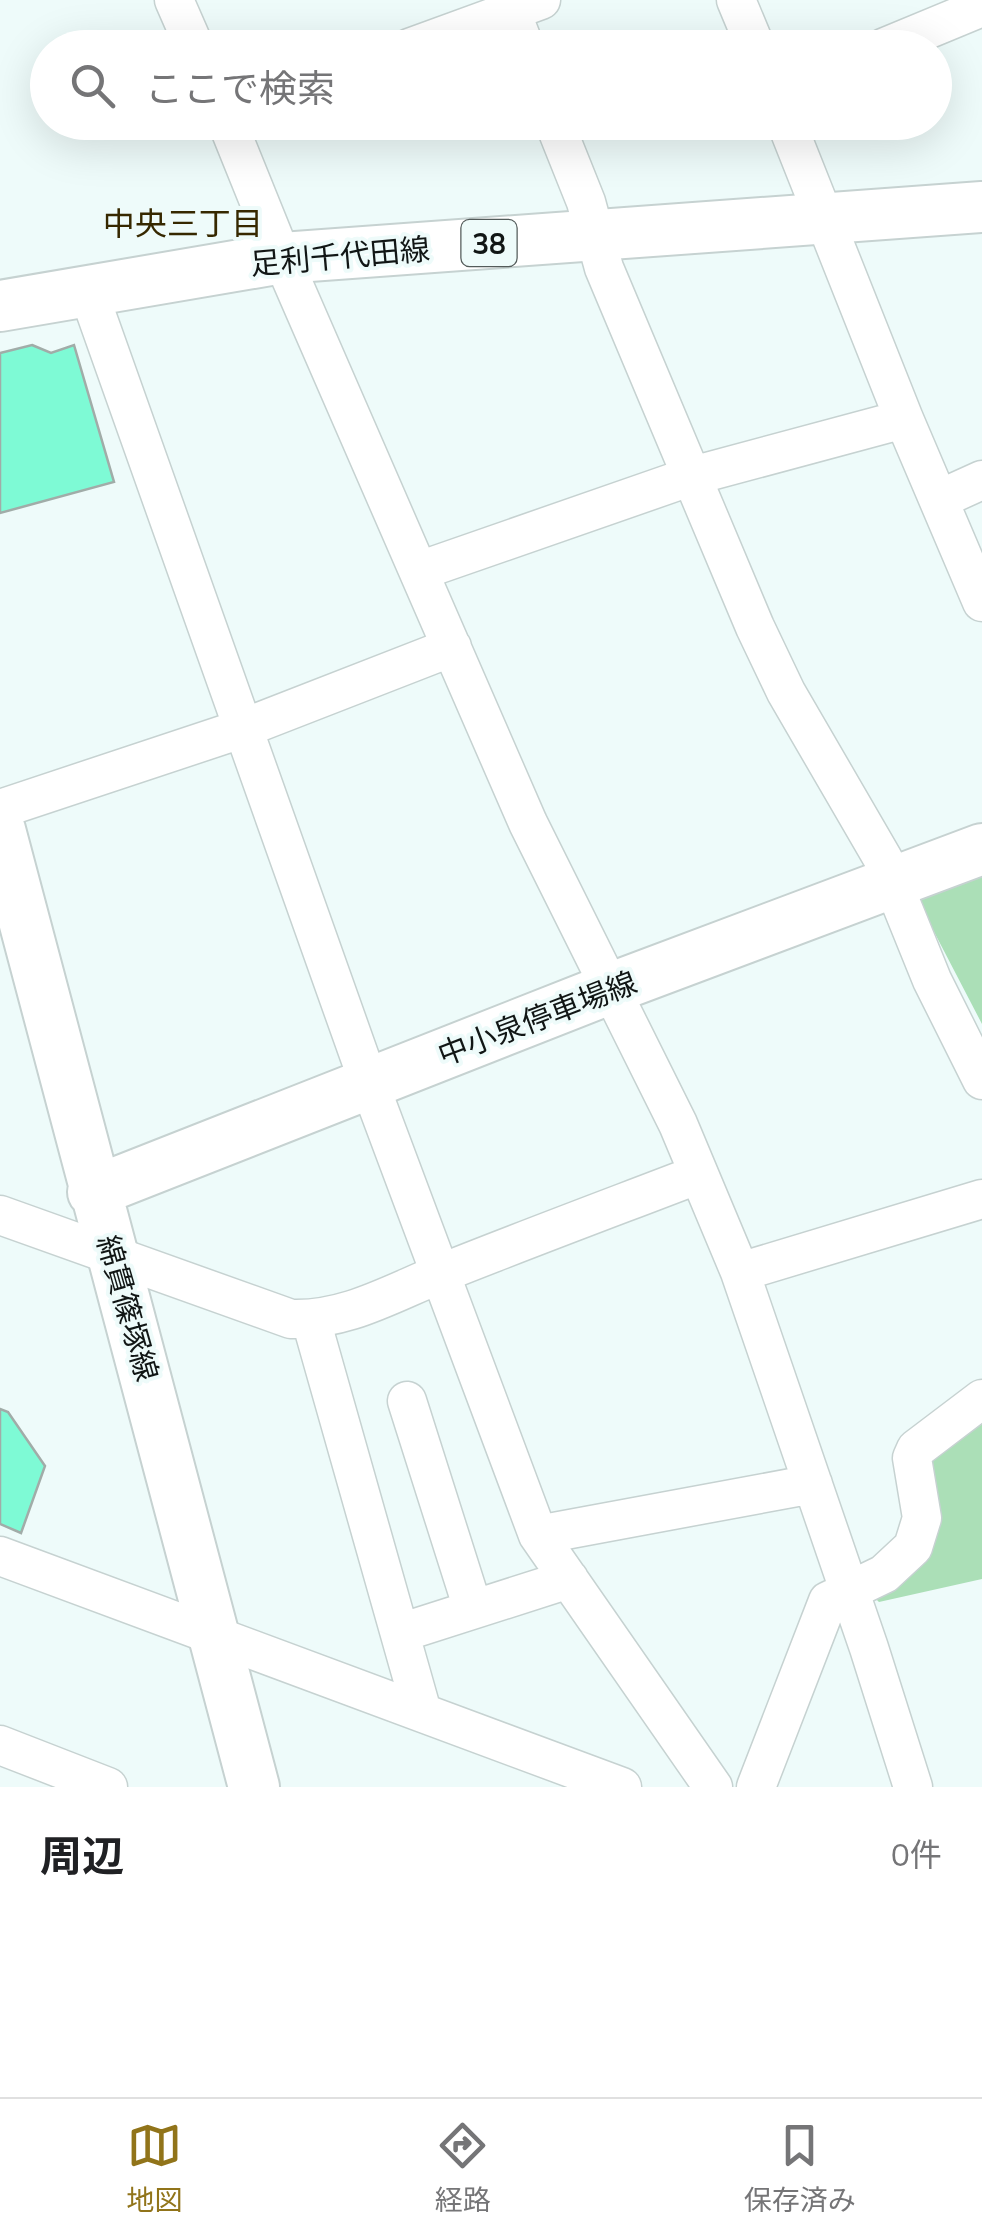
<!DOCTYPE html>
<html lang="ja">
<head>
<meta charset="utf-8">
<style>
  body { margin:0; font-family:Mulish,"Noto Sans JP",sans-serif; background:#f6f6f6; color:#202124 }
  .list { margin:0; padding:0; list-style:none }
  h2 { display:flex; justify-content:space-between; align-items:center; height:130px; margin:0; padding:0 40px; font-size:42px }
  h2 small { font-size:32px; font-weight:400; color:#757577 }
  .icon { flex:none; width:55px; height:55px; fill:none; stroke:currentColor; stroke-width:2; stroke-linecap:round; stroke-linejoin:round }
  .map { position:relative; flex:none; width:982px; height:1787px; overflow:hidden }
  .search { position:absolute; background:#fff; box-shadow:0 10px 40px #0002; left:30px; right:30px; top:30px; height:110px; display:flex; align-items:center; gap:25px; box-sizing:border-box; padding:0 35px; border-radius:55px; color:#757577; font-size:38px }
  .sheet { height:310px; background:#fff }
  nav { display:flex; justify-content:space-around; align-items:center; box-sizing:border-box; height:140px; border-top:2px solid #e0e0e0; background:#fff; font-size:28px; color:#757577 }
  nav a { display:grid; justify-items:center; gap:5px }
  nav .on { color:#91741a }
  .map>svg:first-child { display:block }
  .green { fill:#abdfb7 }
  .building { fill:#7efad5; stroke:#a1aca8; stroke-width:2.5 }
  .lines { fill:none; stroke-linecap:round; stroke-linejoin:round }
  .minor-casing { stroke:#c6d2d1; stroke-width:41 }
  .major-casing { stroke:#c6d2d1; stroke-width:54 }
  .minor { stroke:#fff; stroke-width:38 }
  .major { stroke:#fff; stroke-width:50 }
  .labels { text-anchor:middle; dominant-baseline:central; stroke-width:8; stroke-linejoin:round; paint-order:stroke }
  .shield { fill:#eefbfa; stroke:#535b5a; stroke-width:2.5 }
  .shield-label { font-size:28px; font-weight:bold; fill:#111615 }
  .street-label { font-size:30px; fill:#111615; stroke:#eefbfa }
  .neighbourhood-label { font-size:32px; fill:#362800; stroke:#eefbfa }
</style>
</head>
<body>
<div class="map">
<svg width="982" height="1787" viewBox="0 0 982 1787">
  <rect width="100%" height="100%" fill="#eefbfa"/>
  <!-- green -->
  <path class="green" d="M 982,876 L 982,1024 L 918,901 Z
    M 982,1413 L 982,1579 L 879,1602 L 874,1597 L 903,1578 L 922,1461 Z"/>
  <!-- building -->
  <path class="building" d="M 32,345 L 51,353 L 74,345 L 114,482 L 0,513 L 0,353 Z
    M 0,1409 L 8,1412 L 45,1466 L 21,1533 L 0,1524 Z"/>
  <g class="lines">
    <!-- minor casing -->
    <g class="minor-casing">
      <path id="minor" d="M 174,0 L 195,48
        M 736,0 L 756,48
        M 511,11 L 525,48
        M 409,48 L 541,0
        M 883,48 L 982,7
        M 227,122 L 282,258 L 528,823 L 678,1124 L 740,1272 L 869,1648 L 913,1787
        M 554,122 L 586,202 L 604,268 L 755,627 L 786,692 L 883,859 L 932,980 L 982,1080
        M 786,122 L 904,419 L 982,602
        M 88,291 L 369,1083 L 538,1535 L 713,1787
        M 940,499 L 982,480
        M 419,571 L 692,476 L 904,419
        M 0,809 L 244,728 L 452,647
        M 0,1215 L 291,1319 C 346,1321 392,1293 442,1273 C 527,1239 613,1207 699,1174
        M 740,1272 L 982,1199
        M 311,1320 L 422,1712
        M 407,1401 L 473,1609
        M 538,1535 L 813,1484
        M 0,1556 L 622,1787
        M 400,1633 L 569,1579
        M 0,1745 L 108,1787
        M 756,1787 L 828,1601 L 884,1574 L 913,1547 L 922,1518 L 912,1458 L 916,1449 L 982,1399"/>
    </g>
    <!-- major casing -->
    <g class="major-casing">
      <path id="major" d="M 0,306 L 282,258 L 982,207
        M 0,830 C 82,1150 172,1467 254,1787
        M 93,1192 L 609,989 L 982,849"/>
    </g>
    <!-- minor -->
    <use href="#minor" class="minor"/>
    <!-- major -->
    <use href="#major" class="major"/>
  </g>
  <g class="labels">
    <!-- shield labels -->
    <rect class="shield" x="461.5" y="220" width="55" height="46" rx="8"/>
    <g class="shield-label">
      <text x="489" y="243">38</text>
    </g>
    <!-- street labels -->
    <g class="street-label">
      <text transform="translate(340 256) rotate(-5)">足利千代田線</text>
      <text transform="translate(537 1018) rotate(-21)">中小泉停車場線</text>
      <text transform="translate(128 1308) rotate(74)">綿貫篠塚線</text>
    </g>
    <!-- neighbourhood labels -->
    <g class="neighbourhood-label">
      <text x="183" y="223">中央三丁目</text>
    </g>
  </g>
</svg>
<div class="search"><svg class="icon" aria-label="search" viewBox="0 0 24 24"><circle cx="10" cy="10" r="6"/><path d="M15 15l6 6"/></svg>ここで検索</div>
</div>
<section class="sheet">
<h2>周辺<small>0件</small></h2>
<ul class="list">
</ul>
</section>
<nav>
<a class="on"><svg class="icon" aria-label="map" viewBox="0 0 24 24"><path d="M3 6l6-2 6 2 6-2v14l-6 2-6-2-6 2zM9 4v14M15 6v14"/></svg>地図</a>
<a><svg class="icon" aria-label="directions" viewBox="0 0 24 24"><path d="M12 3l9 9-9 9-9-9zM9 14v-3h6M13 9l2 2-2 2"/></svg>経路</a>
<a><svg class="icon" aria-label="saved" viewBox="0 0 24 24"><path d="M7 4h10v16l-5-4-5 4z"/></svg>保存済み</a>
</nav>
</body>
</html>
